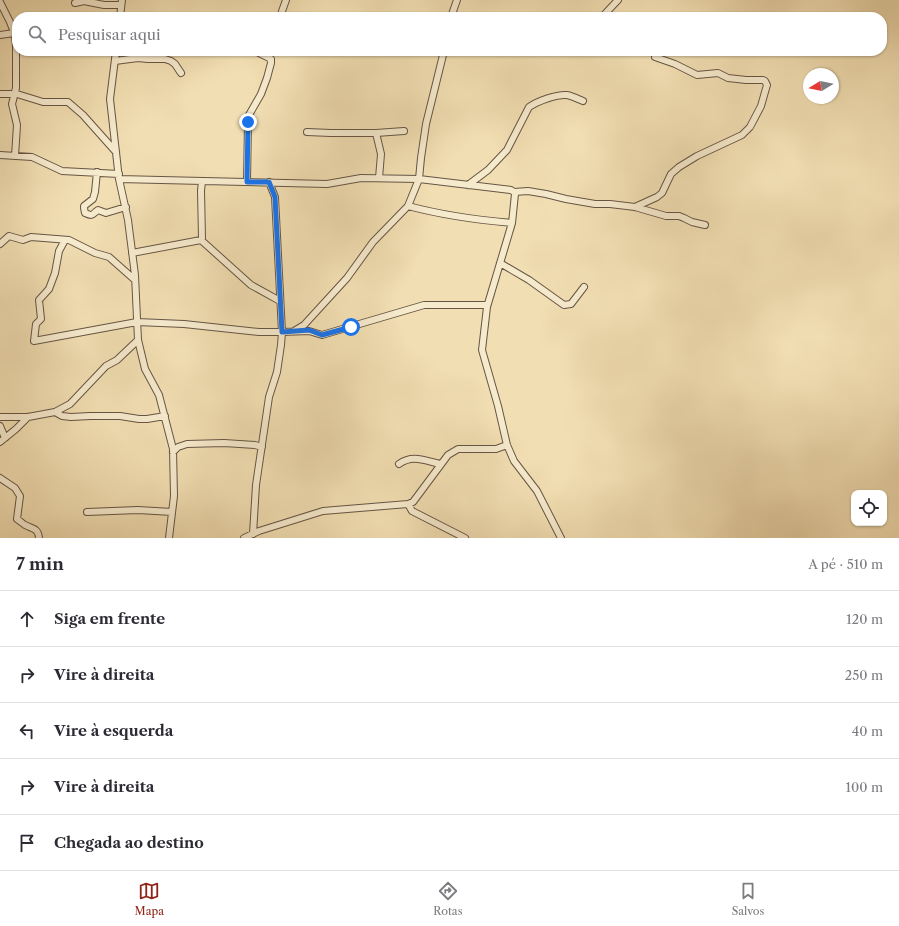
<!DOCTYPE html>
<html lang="pt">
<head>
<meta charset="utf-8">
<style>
  body { margin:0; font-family:"Libre Caslon Text",serif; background:#f7f7f7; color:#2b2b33 }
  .controls { position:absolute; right:12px; bottom:12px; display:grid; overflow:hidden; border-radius:8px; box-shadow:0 1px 3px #0004 }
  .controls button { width:36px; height:36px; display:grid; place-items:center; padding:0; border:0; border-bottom:1px solid #e1e1e2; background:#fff; color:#2b2b33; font:20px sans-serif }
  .compass { position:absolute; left:803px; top:68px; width:36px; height:36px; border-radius:50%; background:#fff; box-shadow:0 1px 3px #0004; rotate:260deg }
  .stop { position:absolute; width:12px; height:12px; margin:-9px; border:3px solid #1a73e8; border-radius:50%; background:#fff }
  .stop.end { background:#1a73e8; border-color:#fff; box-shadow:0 1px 4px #0008 }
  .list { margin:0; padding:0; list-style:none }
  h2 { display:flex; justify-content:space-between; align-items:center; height:52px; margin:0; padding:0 16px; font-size:17px }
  h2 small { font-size:13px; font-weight:400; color:#7c7c81 }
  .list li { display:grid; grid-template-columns:26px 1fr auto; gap:12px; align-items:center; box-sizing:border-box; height:56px; padding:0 16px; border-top:1px solid #e1e1e2 }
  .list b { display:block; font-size:15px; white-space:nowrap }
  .list em { font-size:13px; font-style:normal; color:#7c7c81 }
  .icon { flex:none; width:22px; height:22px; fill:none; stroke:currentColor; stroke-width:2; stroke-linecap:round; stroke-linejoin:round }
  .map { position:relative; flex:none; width:899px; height:538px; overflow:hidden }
  .search { position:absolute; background:#fff; box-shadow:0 1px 3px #0004; left:12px; right:12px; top:12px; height:44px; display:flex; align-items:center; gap:10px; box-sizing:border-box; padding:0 14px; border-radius:16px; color:#7c7c81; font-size:15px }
  .sheet { height:332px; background:#fff }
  nav { display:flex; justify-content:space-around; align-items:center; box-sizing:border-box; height:56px; border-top:1px solid #e1e1e2; background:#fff; font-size:11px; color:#7c7c81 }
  nav a { display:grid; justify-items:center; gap:2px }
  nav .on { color:#8f2418 }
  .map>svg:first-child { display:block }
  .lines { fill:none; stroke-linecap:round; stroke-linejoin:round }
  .minor-casing { stroke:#654; stroke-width:8 }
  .minor { stroke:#f6eacd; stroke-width:6 }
  .route { stroke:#1a73e8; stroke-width:5 }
</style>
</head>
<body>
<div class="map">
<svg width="899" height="538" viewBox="0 0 899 538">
  <rect width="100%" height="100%" fill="#f1deb2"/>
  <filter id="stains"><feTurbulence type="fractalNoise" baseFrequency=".005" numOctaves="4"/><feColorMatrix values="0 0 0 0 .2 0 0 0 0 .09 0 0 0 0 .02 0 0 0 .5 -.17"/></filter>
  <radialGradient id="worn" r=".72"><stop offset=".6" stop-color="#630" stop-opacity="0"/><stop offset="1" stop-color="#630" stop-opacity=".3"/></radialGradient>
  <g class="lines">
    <!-- minor casing -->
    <g class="minor-casing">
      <path id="minor" d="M 0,2 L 10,22 L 15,35 L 16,45 L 16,88 L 12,104 L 17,125 L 15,156
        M 75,3 L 84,1 L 104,5 L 119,5 L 121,7
        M 120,17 L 122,0
        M 280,17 L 286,0
        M 451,17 L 457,0
        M 602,17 L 618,0
        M 0,35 L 14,33
        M 116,51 L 110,99 L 119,179 L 128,220 L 135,275 L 138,340 L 145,369 L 159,395 L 173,449 L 174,496 L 169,538
        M 115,61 L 138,58 L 148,59 L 165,59 L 171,61 L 175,64 L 181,73
        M 0,94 L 17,94 L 43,102 L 68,102 L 83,115 L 116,152
        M 307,132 L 331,133 L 376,133
        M 0,155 L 32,157 L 62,171 L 119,174
        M 97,172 L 95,192 L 93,199 L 84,206 L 84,208 L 85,213 C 94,217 92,214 98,210 L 106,213 L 126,207
        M 379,178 L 381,154 L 376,133 L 404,131
        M 119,179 L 327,184 L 361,178 L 419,179 L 511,190 L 514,192 L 515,194 L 512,223 L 487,307 L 482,350 L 498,406 L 507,445 L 514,461 L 537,491 L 561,538
        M 247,182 L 248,122 L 249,115 L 261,94 L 267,78 L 271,63 L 271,59 L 255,51
        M 468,185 L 488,170 L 507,150 L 529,107 C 538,101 557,94 567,95 C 572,96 578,99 583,101
        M 514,192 L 528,191 L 546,194 L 566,199 L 595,204 L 610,204 L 635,207 L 666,216 L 679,216 L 684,218 L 692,222 L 705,225
        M 408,206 C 442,215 477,220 512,223
        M 635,207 L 657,197 L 662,193 L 671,174 L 679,167 L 697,156 L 742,135 L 750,127 L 761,106 L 767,85 L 765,81 L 763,80 L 746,80 L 728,78 L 718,73 L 697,75 L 675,64 L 655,57
        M 65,240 L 59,251 L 55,273 L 49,289 L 39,300 L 41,319 L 36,324 L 34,341 L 137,322 L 184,324 L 259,332 L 282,332 L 309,331 L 322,335 L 424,305 L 487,305
        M 201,240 L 202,238 L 201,191 L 202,181
        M 0,244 L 9,236 L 23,240 L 31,237 L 69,240 L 95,253 L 109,257 L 135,280
        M 132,253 L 201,240 L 251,285 L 280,301
        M 500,263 L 529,280 L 564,305 L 571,304 L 584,287
        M 294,331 L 304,325 L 347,278 L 373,242 L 408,206 L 419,179 L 421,158 L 426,124 L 444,51
        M 55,412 L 62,416 L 71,417 L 90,416 L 120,416 L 139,419 L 147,419 L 165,416
        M 0,417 L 28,417 L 55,412 L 70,404 L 106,366 L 117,360 L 138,340
        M 0,426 L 5,438
        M 0,442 L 16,429 L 28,417
        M 173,452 L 178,447 L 187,444 L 224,443 L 255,445 L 262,447
        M 399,464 C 413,454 425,461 440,464
        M 0,478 L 15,488 L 20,496 L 17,519 C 20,521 22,523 25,525 C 33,529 38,528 39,538
        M 408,504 L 412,511 L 465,538
        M 87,512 L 138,510 L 172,512
        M 253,534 L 256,485 L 269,397 L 277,372 L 281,345 L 282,332 L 275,197 L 269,182
        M 244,538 L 259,531 L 323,511 L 408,504 L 413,502 L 448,455 L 458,449 L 496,449 L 507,445"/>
    </g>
    <!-- minor -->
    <use href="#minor" class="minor"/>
  </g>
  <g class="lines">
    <!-- route -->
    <path class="route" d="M 248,122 L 247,182 L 269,182 L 275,197 L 282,332 L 309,330 L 322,335 L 351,327"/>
  </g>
  <rect width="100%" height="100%" filter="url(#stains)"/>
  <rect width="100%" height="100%" fill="url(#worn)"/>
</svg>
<div class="controls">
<button><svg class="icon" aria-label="locate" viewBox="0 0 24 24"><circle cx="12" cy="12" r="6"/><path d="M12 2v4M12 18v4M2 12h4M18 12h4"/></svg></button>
</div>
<svg class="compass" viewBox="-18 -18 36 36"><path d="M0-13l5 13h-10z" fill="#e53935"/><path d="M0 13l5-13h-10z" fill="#7c7c81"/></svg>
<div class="stop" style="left:351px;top:327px"></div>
<div class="stop end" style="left:248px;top:122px"></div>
<div class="search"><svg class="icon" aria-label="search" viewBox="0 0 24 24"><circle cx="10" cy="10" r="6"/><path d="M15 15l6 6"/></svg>Pesquisar aqui</div>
</div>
<section class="sheet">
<h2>7 min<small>A pé · 510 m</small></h2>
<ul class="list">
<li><svg class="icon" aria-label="ahead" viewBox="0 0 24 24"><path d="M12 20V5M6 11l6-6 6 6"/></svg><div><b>Siga em frente</b></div><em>120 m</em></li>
<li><svg class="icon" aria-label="right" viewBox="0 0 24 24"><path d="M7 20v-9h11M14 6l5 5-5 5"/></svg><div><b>Vire à direita</b></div><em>250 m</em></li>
<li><svg class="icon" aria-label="left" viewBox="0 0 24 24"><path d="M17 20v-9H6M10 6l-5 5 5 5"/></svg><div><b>Vire à esquerda</b></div><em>40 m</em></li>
<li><svg class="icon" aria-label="right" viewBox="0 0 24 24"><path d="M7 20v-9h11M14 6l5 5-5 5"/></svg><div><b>Vire à direita</b></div><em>100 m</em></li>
<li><svg class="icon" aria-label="arrive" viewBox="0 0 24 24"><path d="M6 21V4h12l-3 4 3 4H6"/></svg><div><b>Chegada ao destino</b></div></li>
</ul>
</section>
<nav>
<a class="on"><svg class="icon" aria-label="map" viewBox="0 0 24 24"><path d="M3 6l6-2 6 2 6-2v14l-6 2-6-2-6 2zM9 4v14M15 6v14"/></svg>Mapa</a>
<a><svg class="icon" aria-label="directions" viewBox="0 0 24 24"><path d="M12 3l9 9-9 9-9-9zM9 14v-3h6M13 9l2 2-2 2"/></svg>Rotas</a>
<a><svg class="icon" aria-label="saved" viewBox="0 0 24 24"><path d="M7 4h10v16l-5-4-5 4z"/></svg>Salvos</a>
</nav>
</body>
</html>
